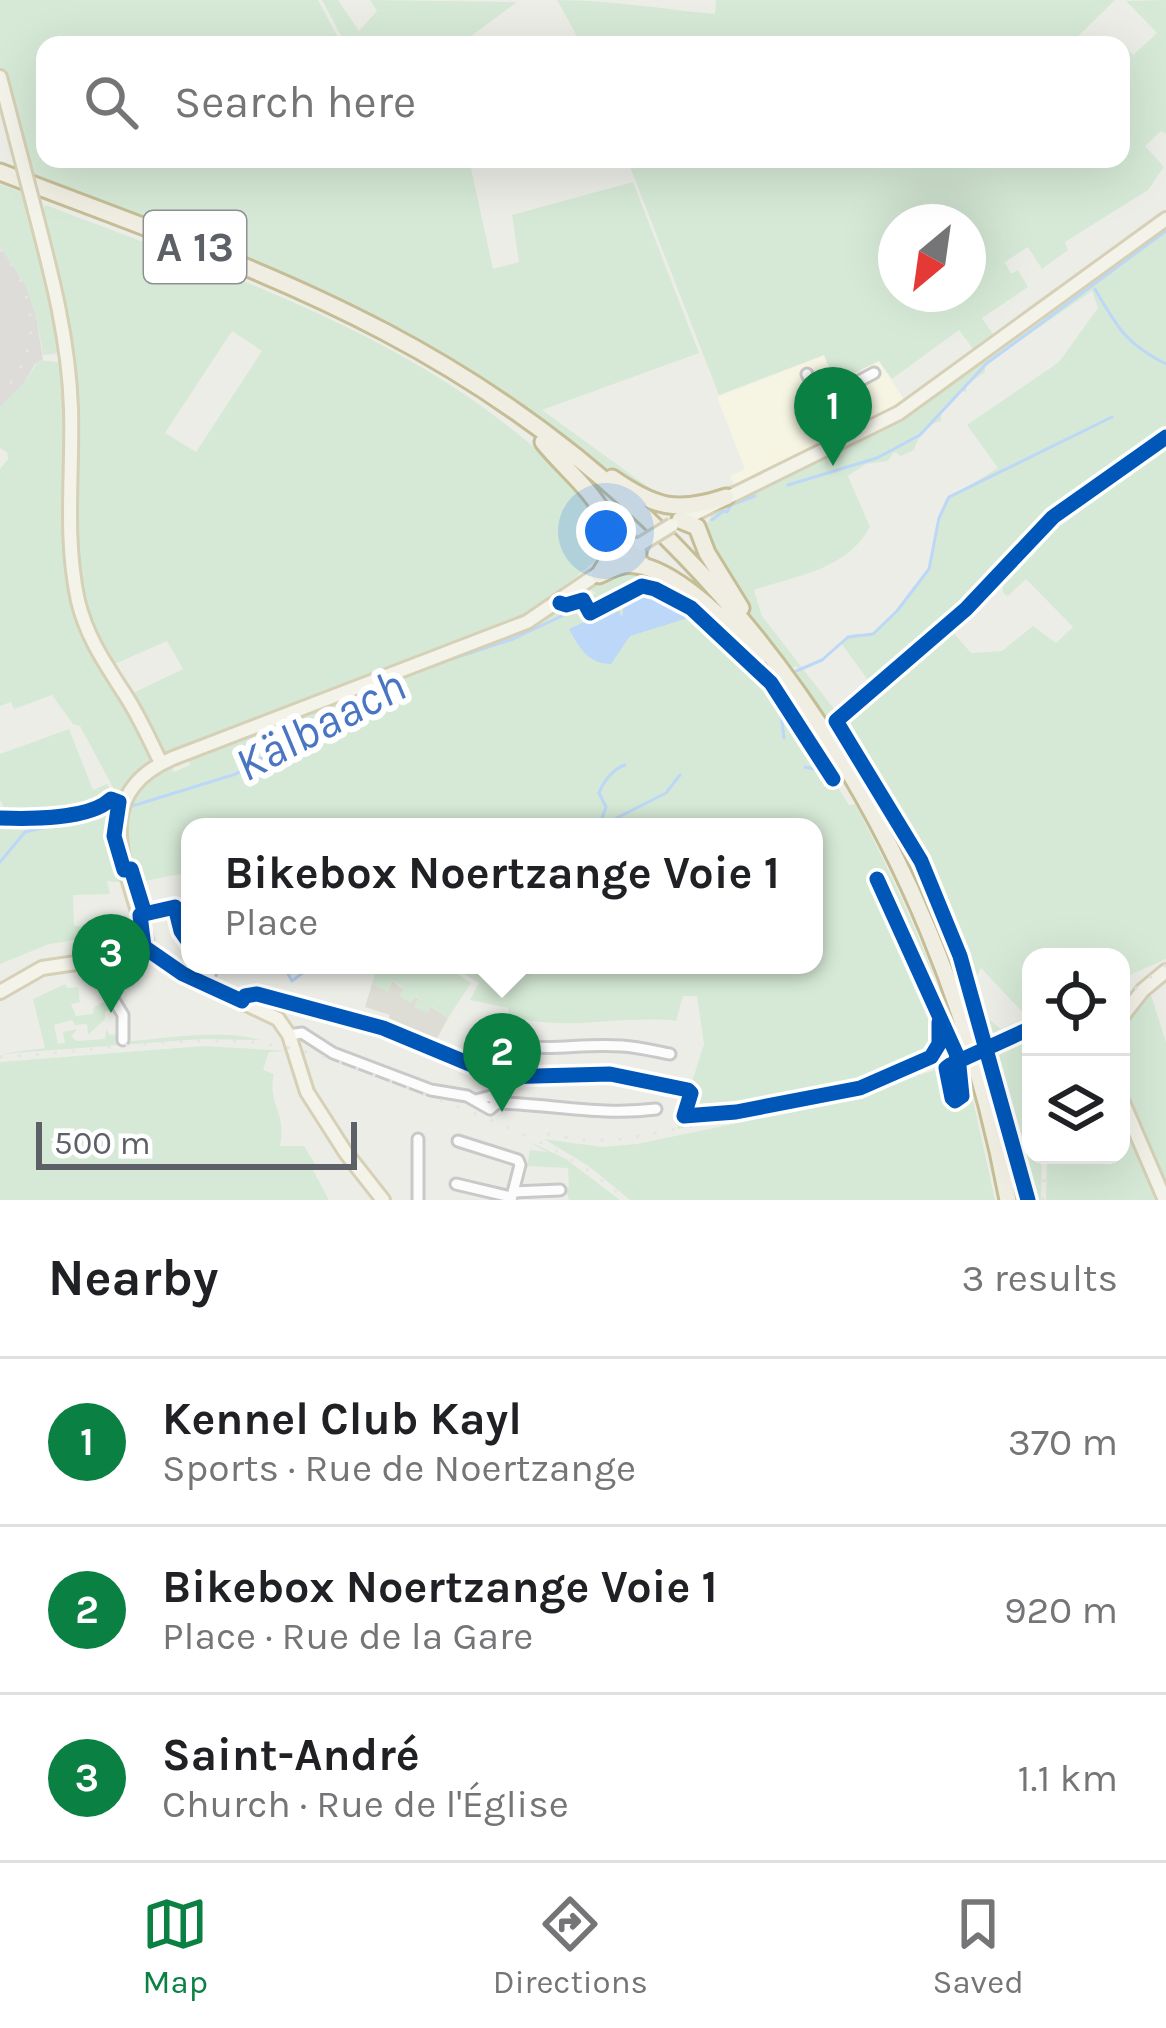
<!DOCTYPE html>
<html lang="en">
<head>
<meta charset="utf-8">
<style>
  body { margin:0; font-family:Karla,sans-serif; background:#f6f6f6; color:#202124 }
  .controls { position:absolute; right:36px; bottom:36px; display:grid; overflow:hidden; border-radius:24px; box-shadow:0 12px 48px #0002 }
  .controls button { width:108px; height:108px; display:grid; place-items:center; padding:0; border:0; border-bottom:3px solid #e0e0e0; background:#fff; color:#202124; font:60px sans-serif }
  .compass { position:absolute; left:878px; top:204px; width:108px; height:108px; border-radius:50%; background:#fff; box-shadow:0 12px 48px #0002; rotate:209deg }
  .scale { position:absolute; left:36px; bottom:30px; width:321px; box-sizing:border-box; padding-left:12px; border:6px solid #5d6066; border-top:0; font-size:33px; line-height:42px; white-space:nowrap; color:#5d6066; -webkit-text-stroke:9px #fff; paint-order:stroke }
  .you { position:absolute; left:606px; top:531px; width:42px; height:42px; margin:-30px; border:9px solid #fff; border-radius:50%; background:#1a73e8; box-shadow:0 0 0 18px #1a73e833 }
  .badge { display:grid; place-items:center; width:78px; height:78px; border-radius:50%; background:#0b8043; color:#fff; font-size:39px; font-weight:700 }
  .pin { position:absolute; translate:-50% -99px; filter:drop-shadow(0 3px 6px #0008) }
  .pin::after { content:''; position:absolute; top:63px; width:42px; height:36px; background:inherit; clip-path:polygon(0 0,100% 0,50% 100%) }
  .popup { position:absolute; left:181px; top:818px; width:642px; height:156px; box-sizing:border-box; display:grid; place-content:center; border-radius:24px; background:#fff; filter:drop-shadow(0 3px 9px #0005); font-size:39px; white-space:nowrap; color:#757577 }
  .popup b { font-size:45px; color:#202124 }
  .popup::after { content:''; position:absolute; left:50%; top:100%; margin-left:-24px; border:24px solid transparent; border-top-color:#fff }
  .list { margin:0; padding:0; list-style:none }
  h2 { display:flex; justify-content:space-between; align-items:center; height:156px; margin:0; padding:0 48px; font-size:51px }
  h2 small { font-size:39px; font-weight:400; color:#757577 }
  .list li { display:grid; grid-template-columns:78px 1fr auto; gap:36px; align-items:center; box-sizing:border-box; height:168px; padding:0 48px; border-top:3px solid #e0e0e0 }
  .list b { display:block; font-size:45px; white-space:nowrap }
  .list p { margin:0; font-size:39px; white-space:nowrap; color:#757577 }
  .list em { font-size:39px; font-style:normal; color:#757577 }
  .icon { flex:none; width:66px; height:66px; fill:none; stroke:currentColor; stroke-width:2; stroke-linecap:round; stroke-linejoin:round }
  .map { position:relative; flex:none; width:1166px; height:1200px; overflow:hidden }
  .search { position:absolute; background:#fff; box-shadow:0 12px 48px #0002; left:36px; right:36px; top:36px; height:132px; display:flex; align-items:center; gap:30px; box-sizing:border-box; padding:0 42px; border-radius:24px; color:#757577; font-size:45px }
  .sheet { height:660px; background:#fff }
  nav { display:flex; justify-content:space-around; align-items:center; box-sizing:border-box; height:168px; border-top:3px solid #e0e0e0; background:#fff; font-size:33px; color:#757577 }
  nav a { display:grid; justify-items:center; gap:6px }
  nav .on { color:#0b8043 }
  .map>svg:first-child { display:block }
  .commercial { fill:#f6f4e2 }
  .industrial { fill:#dddcd8 }
  .education { fill:#ddddd6 }
  .green { fill:#d6e9d6; fill-rule:evenodd }
  .water { fill:#bcd7f7 }
  .lines { fill:none; stroke-linecap:round; stroke-linejoin:round }
  .stream { stroke:#bcd7f7; stroke-width:3 }
  .minor-casing { stroke:#c9c9c9; stroke-width:15 }
  .major-casing { stroke:#d5d0b6; stroke-width:18 }
  .highway-casing { stroke:#c5bd95; stroke-width:21 }
  .minor { stroke:#fcfcfc; stroke-width:9 }
  .major { stroke:#f3f3e9; stroke-width:12 }
  .highway { stroke:#f0eee2; stroke-width:15 }
  .rail { stroke:#e4e4e3; stroke-width:3; stroke-dasharray:3 15; stroke-linecap:butt }
  .major-bridge-casing { stroke:#d5d0b6; stroke-width:18; stroke-linecap:butt }
  .major-bridge { stroke:#f3f3e9; stroke-width:12 }
  .cycleway-casing { stroke:#fff; stroke-width:22 }
  .cycleway { stroke:#0057b8; stroke-width:15 }
  .labels { text-anchor:middle; dominant-baseline:central; stroke-width:12; stroke-linejoin:round; paint-order:stroke }
  .shield { fill:#fff; stroke:#8e9094; stroke-width:3 }
  .shield-label { font-size:42px; font-weight:bold; fill:#5d6066 }
  .water-label { font-size:48px; font-style:italic; fill:#4975c3; stroke:#fff }
</style>
</head>
<body>
<div class="map">
<svg width="1166" height="1200" viewBox="0 0 1166 1200">
  <rect width="100%" height="100%" fill="#edede8"/>
  <!-- commercial -->
  <path class="commercial" d="M 825,355 L 848,377 L 879,361 L 907,404 L 736,489 L 730,476 L 745,469 L 717,397 Z"/>
  <!-- industrial -->
  <path class="industrial" d="M 0,246 L 26,286 L 36,315 L 43,360 L 35,364 L 24,383 L 0,407 Z"/>
  <!-- education -->
  <path class="education" d="M 392,981 L 448,1018 L 434,1044 L 388,1023 L 390,1015 L 365,1007 L 372,984 L 383,988 Z"/>
  <!-- green -->
  <path class="green" d="M 0,0 L 318,0 L 342,45 L 45,45 L 45,159 L 469,159 L 493,269 L 519,262 L 512,215 L 633,182 L 699,353 L 542,410 L 662,497 L 696,496 L 734,484 L 736,489 L 676,505 L 615,477 L 470,374 L 377,322 L 30,178 L 22,150 L 25,144 L 20,144 L 0,69 Z
    M 322,0 L 338,0 L 359,31 L 377,11 L 370,0 L 517,2 L 459,45 L 346,45 Z
    M 557,0 C 610,0 661,9 715,14 L 716,0 L 1115,0 L 1069,45 L 582,45 Z
    M 1166,0 L 1166,134 L 1161,131 L 1145,146 L 1164,167 L 1148,190 L 1065,242 L 1068,250 L 1042,269 L 1028,247 L 1005,262 L 1011,274 L 1018,270 L 1028,287 L 982,318 L 997,340 L 976,353 L 959,330 L 892,379 L 879,361 L 835,382 L 824,355 L 719,395 L 627,159 L 1121,159 L 1121,45 L 1114,45 L 1119,41 L 1133,55 L 1157,33 L 1126,1 ZM 896,222 L 968,222 L 968,294 L 896,294 Z
    M 0,184 L 28,195 L 53,286 L 61,353 L 43,355 L 36,315 L 26,286 L 0,246 Z
    M 46,205 C 237,279 453,346 592,505 L 590,508 L 608,533 L 601,556 L 559,591 L 560,596 L 524,619 L 169,754 L 159,751 L 129,695 L 183,669 L 167,641 L 110,666 C 50,582 83,446 74,350 L 70,350 L 41,213 ZM 232,331 L 262,351 L 196,452 L 165,433 Z
    M 1166,224 L 1166,959 L 1121,979 L 1121,957 L 1031,957 L 1031,1021 L 982,1043 C 976,1010 970,963 951,936 L 980,1045 L 976,1046 C 936,917 879,791 799,681 L 796,674 L 800,671 L 796,666 L 789,670 L 742,605 L 705,528 L 715,508 L 830,440 L 899,418 L 971,372 L 969,368 L 1130,255 ZM 1092,291 L 1098,308 L 1059,362 L 967,425 L 998,468 L 945,500 L 929,569 L 897,611 L 873,634 L 855,634 L 841,643 L 873,687 L 838,714 L 762,616 L 754,590 C 798,575 846,570 870,527 L 848,476 L 866,464 L 888,461 L 894,452 L 901,456 L 914,450 C 918,436 928,424 941,421 L 941,414 L 961,391 L 966,392 L 967,385 L 985,372 L 985,365 ZM 999,574 L 1004,594 L 1008,596 L 1026,579 L 1073,627 L 1056,643 L 1033,626 L 1002,651 L 971,653 L 951,630 L 983,597 ZM 981,968 L 1027,1017 L 1001,1029 L 982,1014 L 973,984 Z
    M 39,360 L 65,363 L 76,602 L 154,757 L 153,764 L 123,797 L 117,795 L 80,726 L 73,724 L 52,695 L 14,709 L 11,702 L 0,706 L 0,469 L 8,459 L 7,452 L 0,448 L 0,407 L 24,383 Z
    M 618,569 C 713,570 790,716 841,782 L 837,786 L 849,805 L 855,804 C 898,885 933,966 962,1053 L 848,1096 L 677,1129 L 704,1044 L 697,996 L 683,996 L 676,1021 C 623,1014 556,1034 509,1014 L 508,1008 L 470,1000 L 479,983 L 450,965 L 814,965 L 814,827 L 190,827 L 190,872 L 135,883 C 116,828 119,794 170,762 L 174,772 L 190,765 L 188,756 L 563,611 L 596,593 L 588,588 Z
    M 69,729 L 93,790 L 107,784 L 113,796 L 96,808 L 97,813 L 105,812 L 112,801 L 119,805 L 113,835 L 128,883 L 107,881 L 110,894 L 73,895 L 74,926 L 134,927 L 139,948 L 113,954 L 109,935 L 49,944 L 0,964 L 0,820 L 28,821 L 8,814 L 0,800 L 0,754 Z
    M 377,965 L 444,965 L 471,983 L 448,1018 L 431,1006 L 428,1013 L 414,1007 L 417,1000 L 425,1003 L 416,996 L 411,1003 L 399,996 L 404,988 L 393,981 L 388,992 L 372,984 Z
    M 65,984 L 67,988 L 78,987 L 80,1002 L 71,1004 L 76,1016 L 93,1014 L 94,1007 L 109,999 L 118,1009 L 105,1011 L 105,1019 L 88,1035 L 87,1024 L 75,1025 L 72,1020 L 54,1025 L 58,1044 L 65,1043 L 63,1032 L 77,1029 L 71,1037 L 77,1041 L 105,1039 L 106,1029 L 110,1035 L 120,1034 L 122,1042 C 165,1039 220,1028 260,1040 L 201,1039 L 0,1054 L 45,1048 L 33,999 Z
    M 1149,989 L 1166,1042 L 1166,1198 L 1121,1093 L 1121,1024 Z
    M 1031,1026 L 1031,1155 L 1042,1155 L 1041,1200 L 1012,1200 L 978,1054 L 982,1052 L 1000,1097 L 1027,1192 L 1031,1169 L 1021,1168 L 997,1078 L 985,1051 Z
    M 204,1046 L 289,1051 L 269,1052 L 263,1070 L 274,1074 C 267,1106 287,1109 280,1146 L 304,1146 L 317,1167 L 313,1170 L 329,1200 L 0,1200 L 0,1062 Z
    M 964,1060 L 995,1200 L 630,1200 L 590,1167 L 544,1139 L 602,1147 L 637,1144 L 848,1100 Z
    M 1121,1105 L 1163,1200 L 1046,1200 L 1047,1155 L 1121,1155 Z
    M 528,1141 L 566,1159 L 620,1200 L 569,1200 L 565,1188 L 569,1187 L 568,1168 L 527,1166 L 530,1150 L 547,1152 Z"/>
  <!-- water -->
  <path class="water" d="M 644,593 L 691,617 L 630,636 L 611,664 C 589,664 579,648 569,629 L 617,607 L 622,617 L 624,605 Z"/>
  <g class="lines">
    <!-- stream -->
    <path class="stream" d="M 1095,289 C 1117,327 1126,344 1166,364
      M 788,485 L 877,458 L 920,435 L 986,364 L 1166,231
      M 712,520 L 723,511 L 727,512 L 731,505 L 755,496
      M 794,672 L 822,660 L 848,637 L 873,634 L 897,611 L 929,569 L 939,518 L 949,497 L 1112,417
      M 772,688 L 767,691 L 781,714 L 784,738
      M 805,767 L 818,770 L 830,780
      M 129,807 L 236,774 L 355,700 L 424,668 L 513,639 L 642,578
      M 599,826 L 606,807 L 599,793 C 603,782 614,768 625,765
      M 599,827 L 666,793 L 680,775
      M 0,862 L 25,832 L 119,810
      M 283,965 L 292,981 L 313,965
      M 332,965 L 338,972 L 360,971 L 364,965"/>
    <!-- minor casing -->
    <g class="minor-casing">
      <path id="minor" d="M 807,374 L 839,444
        M 820,402 L 874,373
        M 175,907 L 181,931 L 190,944
        M 140,915 L 188,904 L 190,897
        M 99,959 L 109,992 L 123,1015 L 123,1040
        M 207,985 L 211,971 L 207,965
        M 242,1001 L 245,996 L 257,994 L 383,1028 L 501,1077 L 511,1076 L 519,1049
        M 289,1035 L 302,1033 L 333,1053 L 431,1090 L 467,1096 L 490,1109 L 497,1103 L 491,1096 L 476,1100
        M 501,1042 L 503,1035 L 498,1030 L 488,1033 L 486,1036 C 537,1057 571,1042 622,1046 C 638,1047 654,1051 670,1054
        M 497,1103 C 553,1104 600,1116 656,1109
        M 458,1141 L 518,1160 L 520,1165 L 511,1200
        M 456,1184 L 511,1197
        M 513,1192 L 560,1190
        M 418,1200 L 418,1139"/>
    </g>
    <!-- major casing -->
    <g class="major-casing">
      <path id="major" d="M 0,77 L 23,165
        M 35,211 C 52,276 69,341 71,409 C 73,473 64,537 78,601 C 87,637 103,660 122,690 C 138,713 149,739 161,763
        M 680,521 L 899,413 L 1166,219
        M 144,947 L 146,940 C 130,872 84,796 173,758 L 527,622 L 640,545
        M 144,947 L 183,974 L 278,1019 L 289,1035 L 307,1092 L 346,1153 L 383,1200
        M 0,992 L 42,968 L 137,954 L 144,947
        M 1121,1018 L 1143,990 L 1166,971
        M 1121,1098 L 1165,1200"/>
    </g>
    <!-- highway casing -->
    <g class="highway-casing">
      <path id="highway" d="M 0,172 C 129,222 262,267 385,332 C 725,511 938,826 1008,1200
        M 543,442 C 571,478 637,522 601,572
        M 612,478 C 654,507 676,514 726,497
        M 680,520 L 697,527 L 707,553 L 741,608
        M 615,540 L 628,547 L 638,546 L 638,561 L 644,566
        M 599,575 C 612,569 622,563 636,565 C 678,570 731,627 760,656"/>
    </g>
    <!-- minor -->
    <use href="#minor" class="minor"/>
    <!-- major -->
    <use href="#major" class="major"/>
    <!-- highway -->
    <use href="#highway" class="highway"/>
    <!-- rail -->
    <path class="rail" d="M 0,249 C 37,293 45,352 0,394
      M 1121,1000 L 1166,965
      M 0,1057 C 82,1053 166,1036 248,1042 C 307,1046 361,1070 416,1091 C 491,1120 565,1145 626,1200
      M 547,1134 L 583,1140 L 617,1140 L 861,1095 L 913,1077 L 1031,1024
      M 1043,1200 L 1045,1155"/>
    <!-- major-bridge casing -->
    <g class="major-bridge-casing">
      <path id="major-bridge" d="M 23,165 L 35,211
        M 641,544 L 672,525"/>
    </g>
    <!-- major-bridge -->
    <use href="#major-bridge" class="major-bridge"/>
    <!-- cycleway casing -->
    <g class="cycleway-casing">
      <path id="cycleway" d="M 560,603 L 566,605 L 583,600 L 590,613 L 642,586 L 655,589 L 691,608 L 771,683 L 833,779
        M 0,818 C 29,819 89,820 111,799 L 119,802 L 114,836 L 124,870 L 131,869 L 145,914
        M 877,879 L 956,1053 L 959,1066 L 962,1096 L 955,1101 L 952,1098 L 946,1068 L 950,1065 L 1031,1028
        M 190,944 L 181,931 L 175,907 L 140,915 L 144,947 L 183,974 L 242,1001 L 245,996 L 257,994 L 383,1028 L 501,1077 L 610,1074 L 688,1090 L 691,1093 L 684,1116 L 736,1112 L 860,1088 L 931,1057 L 939,1044 L 939,1022
        M 1028,1200 L 960,956 L 921,861 L 836,721 L 966,609 L 1053,517 L 1166,437"/>
    </g>
    <!-- cycleway -->
    <use href="#cycleway" class="cycleway"/>
  </g>
  <g class="labels">
    <!-- shield labels -->
    <rect class="shield" x="144" y="211" width="102" height="72" rx="9"/>
    <g class="shield-label">
      <text x="195" y="247">A 13</text>
    </g>
    <!-- water labels -->
    <g class="water-label">
      <text transform="translate(320 725) rotate(-28)">Kälbaach</text>
    </g>
  </g>
</svg>
<div class="controls">
<button><svg class="icon" aria-label="locate" viewBox="0 0 24 24"><circle cx="12" cy="12" r="6"/><path d="M12 2v4M12 18v4M2 12h4M18 12h4"/></svg></button>
<button><svg class="icon" aria-label="layers" viewBox="0 0 24 24"><path d="M12 4l9 5-9 5-9-5zM3 14l9 5 9-5"/></svg></button>
</div>
<svg class="compass" viewBox="-18 -18 36 36"><path d="M0-13l5 13h-10z" fill="#e53935"/><path d="M0 13l5-13h-10z" fill="#757577"/></svg>
<div class="scale">500 m</div>
<div class="you"></div>
<div class="pin badge" style="left:833px;top:466px">1</div>
<div class="pin badge" style="left:502px;top:1112px">2</div>
<div class="popup"><b>Bikebox Noertzange Voie 1</b>Place</div>
<div class="pin badge" style="left:111px;top:1013px">3</div>
<div class="search"><svg class="icon" aria-label="search" viewBox="0 0 24 24"><circle cx="10" cy="10" r="6"/><path d="M15 15l6 6"/></svg>Search here</div>
</div>
<section class="sheet">
<h2>Nearby<small>3 results</small></h2>
<ul class="list">
<li><span class="badge">1</span><div><b>Kennel Club Kayl</b><p>Sports · Rue de Noertzange</p></div><em>370 m</em></li>
<li><span class="badge">2</span><div><b>Bikebox Noertzange Voie 1</b><p>Place · Rue de la Gare</p></div><em>920 m</em></li>
<li><span class="badge">3</span><div><b>Saint-André</b><p>Church · Rue de l'Église</p></div><em>1.1 km</em></li>
</ul>
</section>
<nav>
<a class="on"><svg class="icon" aria-label="map" viewBox="0 0 24 24"><path d="M3 6l6-2 6 2 6-2v14l-6 2-6-2-6 2zM9 4v14M15 6v14"/></svg>Map</a>
<a><svg class="icon" aria-label="directions" viewBox="0 0 24 24"><path d="M12 3l9 9-9 9-9-9zM9 14v-3h6M13 9l2 2-2 2"/></svg>Directions</a>
<a><svg class="icon" aria-label="saved" viewBox="0 0 24 24"><path d="M7 4h10v16l-5-4-5 4z"/></svg>Saved</a>
</nav>
</body>
</html>
